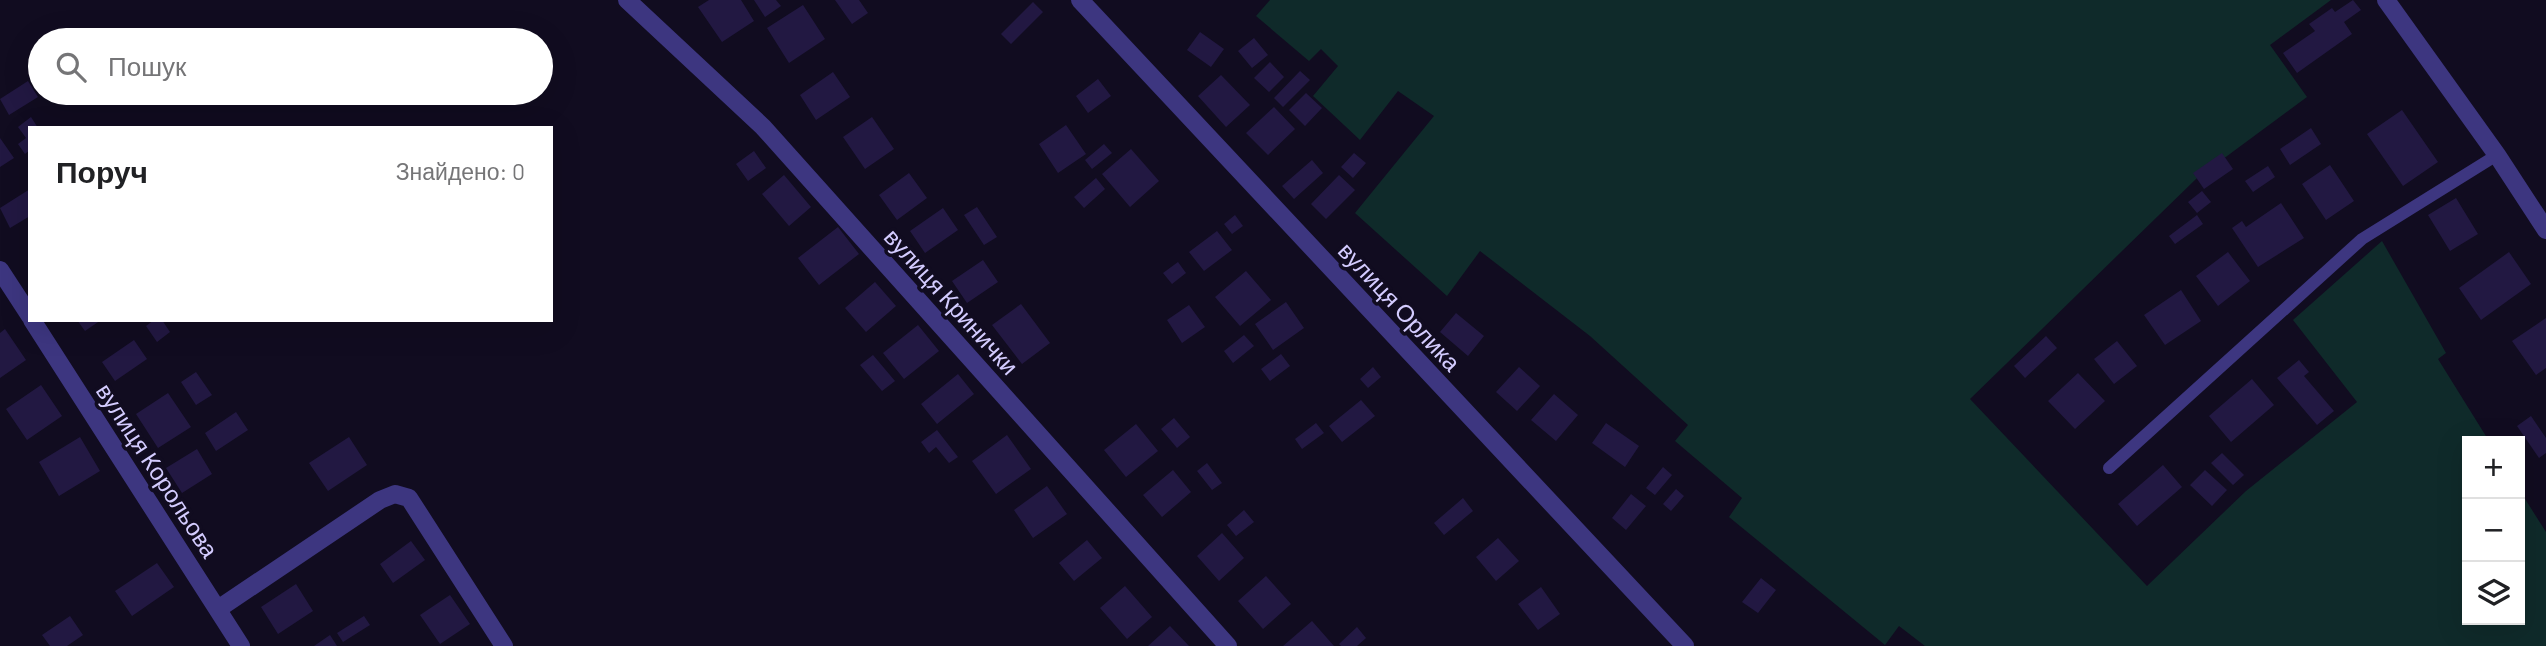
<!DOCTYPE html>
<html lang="uk">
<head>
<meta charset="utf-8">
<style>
  body { margin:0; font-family:Barlow,sans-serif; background:#f6f6f6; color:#202124 }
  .controls { position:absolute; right:21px; bottom:21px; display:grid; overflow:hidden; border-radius:0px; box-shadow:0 7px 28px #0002 }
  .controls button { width:63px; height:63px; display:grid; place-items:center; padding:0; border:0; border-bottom:2px solid #e0e0e0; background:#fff; color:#202124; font:35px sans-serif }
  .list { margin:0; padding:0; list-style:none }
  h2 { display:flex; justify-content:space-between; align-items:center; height:91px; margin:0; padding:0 28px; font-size:30px }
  h2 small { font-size:23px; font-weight:400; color:#757577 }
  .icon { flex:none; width:38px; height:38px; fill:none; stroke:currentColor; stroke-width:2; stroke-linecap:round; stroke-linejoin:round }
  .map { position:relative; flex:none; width:2546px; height:646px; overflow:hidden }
  .search { position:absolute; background:#fff; box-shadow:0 7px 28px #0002; left:28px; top:28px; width:525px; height:77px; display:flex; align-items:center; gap:18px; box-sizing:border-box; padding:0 24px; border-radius:38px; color:#757577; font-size:26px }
  .panel { position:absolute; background:#fff; box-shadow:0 7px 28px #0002; left:28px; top:126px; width:525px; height:196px; border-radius:0px }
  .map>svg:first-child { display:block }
  .green { fill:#0f2a2a }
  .building { fill:#221842 }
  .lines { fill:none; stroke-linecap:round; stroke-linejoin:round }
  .lane { stroke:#3d3680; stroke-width:12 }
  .street { stroke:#3d3680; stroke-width:18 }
  .labels { text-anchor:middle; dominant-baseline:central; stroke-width:7; stroke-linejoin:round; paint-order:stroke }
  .street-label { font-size:24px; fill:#d4ccff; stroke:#110c20 }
</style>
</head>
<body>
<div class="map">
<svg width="2546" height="646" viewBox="0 0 2546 646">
  <rect width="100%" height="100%" fill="#110c20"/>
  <!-- green -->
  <path class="green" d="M 1270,0 L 2331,0 L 2270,45 L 2307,97 L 2196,179 L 1970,399 L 2147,586 L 2246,491 L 2357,402 L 2293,320 L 2382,241 L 2446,353 L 2438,359 L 2489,441 L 2467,441 L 2467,620 L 2520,620 L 2520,491 L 2546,532 L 2546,646 L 1925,646 L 1899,626 L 1885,645 L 1729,517 L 1742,498 L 1675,441 L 1688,425 L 1590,336 L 1480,251 L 1447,296 L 1355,213 L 1434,116 L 1398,91 L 1360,140 L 1313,96 L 1338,66 L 1321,49 L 1309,61 L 1256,16 Z"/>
  <!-- building -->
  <path class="building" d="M 709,0 L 741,0 L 754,21 L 722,42 L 698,7 Z
    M 754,0 L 776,0 L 781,6 L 765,17 Z
    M 835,0 L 859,0 L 868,13 L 852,24 Z
    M 2353,0 L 2361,10 L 2344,22 L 2352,34 L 2297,73 L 2283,53 L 2315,31 L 2309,24 L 2332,8 L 2335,12 Z
    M 1033,2 L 1043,12 L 1011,44 L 1001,34 Z
    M 803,5 L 825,39 L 789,63 L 767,28 Z
    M 1200,32 L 1224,49 L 1211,67 L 1187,50 Z
    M 1254,38 L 1268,55 L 1252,68 L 1238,51 Z
    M 1270,62 L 1284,77 L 1269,92 L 1254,78 Z
    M 1300,71 L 1310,80 L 1283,107 L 1274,98 Z
    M 833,72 L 850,97 L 816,120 L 800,95 Z
    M 1221,75 L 1250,105 L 1226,127 L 1198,96 Z
    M 1098,79 L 1111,96 L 1088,113 L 1076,96 Z
    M 28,81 L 38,97 L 9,115 L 0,99 Z
    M 1306,93 L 1322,108 L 1305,126 L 1289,110 Z
    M 1274,107 L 1295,129 L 1268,155 L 1246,133 Z
    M 2402,110 L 2438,162 L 2403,186 L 2367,134 Z
    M 31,117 L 38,128 L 30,128 L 30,150 L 25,154 L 18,144 L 26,138 L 18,127 Z
    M 872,117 L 894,149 L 865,169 L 843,137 Z
    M 1066,125 L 1086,154 L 1058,173 L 1039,144 Z
    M 2311,128 L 2321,144 L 2290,165 L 2280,149 Z
    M 0,138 L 14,158 L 0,167 Z
    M 1104,144 L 1112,153 L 1092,169 L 1085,160 Z
    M 1131,149 L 1159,181 L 1130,207 L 1102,174 Z
    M 754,151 L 766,168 L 748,181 L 736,164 Z
    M 1354,153 L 1366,163 L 1353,178 L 1341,167 Z
    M 2222,153 L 2233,169 L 2204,189 L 2193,173 Z
    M 1312,160 L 1323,173 L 1294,199 L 1282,186 Z
    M 2330,165 L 2354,201 L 2326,220 L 2302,184 Z
    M 2268,166 L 2275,177 L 2253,192 L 2245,181 Z
    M 909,173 L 927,198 L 897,220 L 879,195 Z
    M 784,175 L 811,207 L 789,226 L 762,194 Z
    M 1339,175 L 1355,190 L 1326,219 L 1311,204 Z
    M 1096,178 L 1105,189 L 1084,208 L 1074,197 Z
    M 30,189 L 30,216 L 10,228 L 0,208 Z
    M 2202,191 L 2211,202 L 2197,213 L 2188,202 Z
    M 2456,198 L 2478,234 L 2450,251 L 2428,215 Z
    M 2281,203 L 2304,238 L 2258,267 L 2232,228 L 2242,221 L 2246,227 Z
    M 977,207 L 997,237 L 984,245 L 964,215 Z
    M 943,208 L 958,230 L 925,253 L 910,231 Z
    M 1235,215 L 1243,226 L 1232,234 L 1224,224 Z
    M 2197,215 L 2203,224 L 2175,244 L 2169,236 Z
    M 838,227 L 859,254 L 819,285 L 798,258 Z
    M 1217,231 L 1232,250 L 1204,271 L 1189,252 Z
    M 2228,252 L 2250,281 L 2218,306 L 2196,276 Z
    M 2509,252 L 2531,284 L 2481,320 L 2459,288 Z
    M 983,260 L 998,282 L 967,303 L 952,281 Z
    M 1178,262 L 1186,273 L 1172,284 L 1163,273 Z
    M 1246,271 L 1271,300 L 1240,326 L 1215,297 Z
    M 875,282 L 896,306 L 866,332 L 845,308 Z
    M 2181,290 L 2201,321 L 2165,345 L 2144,315 Z
    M 1286,302 L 1304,328 L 1273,350 L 1255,324 Z
    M 1021,304 L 1050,343 L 1022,364 L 992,325 Z
    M 1189,305 L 1205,327 L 1182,343 L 1167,320 Z
    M 1456,313 L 1484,336 L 1468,356 L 1440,332 Z
    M 2546,318 L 2546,368 L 2536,375 L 2512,341 Z
    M 77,320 L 101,320 L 85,331 Z
    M 154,320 L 162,320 L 170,332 L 157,342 L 146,326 Z
    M 918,325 L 939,351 L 904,379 L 883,353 Z
    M 5,329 L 26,360 L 0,378 L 0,333 Z
    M 1244,335 L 1254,346 L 1233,363 L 1224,351 Z
    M 2046,336 L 2057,348 L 2025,378 L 2014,366 Z
    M 134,340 L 147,359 L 115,381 L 102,362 Z
    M 2117,341 L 2137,366 L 2114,384 L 2094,359 Z
    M 1281,354 L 1290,366 L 1270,381 L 1261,369 Z
    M 873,355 L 895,381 L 882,391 L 860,365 Z
    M 2299,360 L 2309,372 L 2304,376 L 2334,411 L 2317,425 L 2277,378 Z
    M 1373,367 L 1381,377 L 1368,388 L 1360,379 Z
    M 1519,367 L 1540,386 L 1517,411 L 1496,392 Z
    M 196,372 L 212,395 L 196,405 L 181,382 Z
    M 2078,373 L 2105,401 L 2075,429 L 2048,401 Z
    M 958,374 L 974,394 L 937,424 L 921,404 Z
    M 2252,379 L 2274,405 L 2231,442 L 2209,416 Z
    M 41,385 L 62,416 L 27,440 L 6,409 Z
    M 168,393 L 191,427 L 158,448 L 136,414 Z
    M 1554,394 L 1578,415 L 1556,441 L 1531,420 Z
    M 1361,400 L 1375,416 L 1342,442 L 1329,426 Z
    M 236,412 L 248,430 L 216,451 L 205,433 Z
    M 2531,416 L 2546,438 L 2546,453 L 2539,458 L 2517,426 Z
    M 1174,418 L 1190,437 L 1177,448 L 1161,429 Z
    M 1316,423 L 1324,433 L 1302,449 L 1295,439 Z
    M 1606,423 L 1639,446 L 1625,467 L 1592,443 Z
    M 1136,424 L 1158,451 L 1126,477 L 1104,450 Z
    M 937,430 L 958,457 L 949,463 L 936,447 L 929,453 L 921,442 Z
    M 1007,435 L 1031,469 L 996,494 L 972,461 Z
    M 80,437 L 100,471 L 59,496 L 39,462 Z
    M 349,437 L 367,465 L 328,491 L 309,463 Z
    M 197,449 L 212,474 L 182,493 L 166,468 Z
    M 2222,453 L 2244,475 L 2233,485 L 2211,463 Z
    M 1207,463 L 1222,483 L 1212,490 L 1197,471 Z
    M 2163,465 L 2182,487 L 2137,526 L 2118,504 Z
    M 1663,467 L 1672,475 L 1655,495 L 1646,488 Z
    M 1173,470 L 1191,492 L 1162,517 L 1143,495 Z
    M 2205,470 L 2227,490 L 2212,506 L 2190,485 Z
    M 1047,486 L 1067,514 L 1033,538 L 1014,510 Z
    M 1676,489 L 1684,496 L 1671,511 L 1663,504 Z
    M 1631,494 L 1646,506 L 1626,530 L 1612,518 Z
    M 1463,498 L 1473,511 L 1444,535 L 1434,523 Z
    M 1244,510 L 1254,522 L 1236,536 L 1227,525 Z
    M 1222,533 L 1244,558 L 1219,581 L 1197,556 Z
    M 1498,538 L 1519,561 L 1496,581 L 1476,557 Z
    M 1087,540 L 1102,558 L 1074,581 L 1059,563 Z
    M 411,541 L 425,560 L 393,583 L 380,564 Z
    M 157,563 L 174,587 L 132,616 L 115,591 Z
    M 1266,576 L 1291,604 L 1263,629 L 1238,601 Z
    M 1761,578 L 1776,590 L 1758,613 L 1742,602 Z
    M 296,584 L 313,611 L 278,634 L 261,607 Z
    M 1125,586 L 1152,617 L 1127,639 L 1100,608 Z
    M 1541,587 L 1560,614 L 1538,630 L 1518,604 Z
    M 450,595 L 470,624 L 440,644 L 420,615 Z
    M 70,616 L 83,635 L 67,646 L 50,646 L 42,635 Z
    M 364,616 L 370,625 L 343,642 L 337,633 Z
    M 1312,621 L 1334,646 L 1283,646 Z
    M 1170,626 L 1189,646 L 1148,646 Z
    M 1357,627 L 1366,638 L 1357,646 L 1341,646 L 1339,644 Z
    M 330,635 L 337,646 L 314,646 Z"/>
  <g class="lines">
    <!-- lane -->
    <path class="lane" d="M 2109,468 L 2362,239 L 2497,155"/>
    <!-- street -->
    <path class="street" d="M 627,0 L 763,127 L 1228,646
      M 1080,0 L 1685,646
      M 2386,0 L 2497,155 L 2546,230
      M 0,270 L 30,316
      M 32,320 L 241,646
      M 218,609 L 380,500 L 395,494 L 409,498 L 504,646"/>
  </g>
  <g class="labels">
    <!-- street labels -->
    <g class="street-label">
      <text transform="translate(952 301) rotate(48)">вулиця Кринички</text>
      <text transform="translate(1400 306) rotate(47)">вулиця Орлика</text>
      <text transform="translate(158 470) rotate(57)">вулиця Корольова</text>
    </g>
  </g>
</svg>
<div class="controls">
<button>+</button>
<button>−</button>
<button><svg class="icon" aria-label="layers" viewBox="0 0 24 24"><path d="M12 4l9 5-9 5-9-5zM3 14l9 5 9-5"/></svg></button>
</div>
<div class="search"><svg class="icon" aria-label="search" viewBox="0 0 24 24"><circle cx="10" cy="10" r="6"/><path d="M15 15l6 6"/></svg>Пошук</div>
<section class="panel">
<h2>Поруч<small>Знайдено: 0</small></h2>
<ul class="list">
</ul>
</section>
</div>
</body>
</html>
